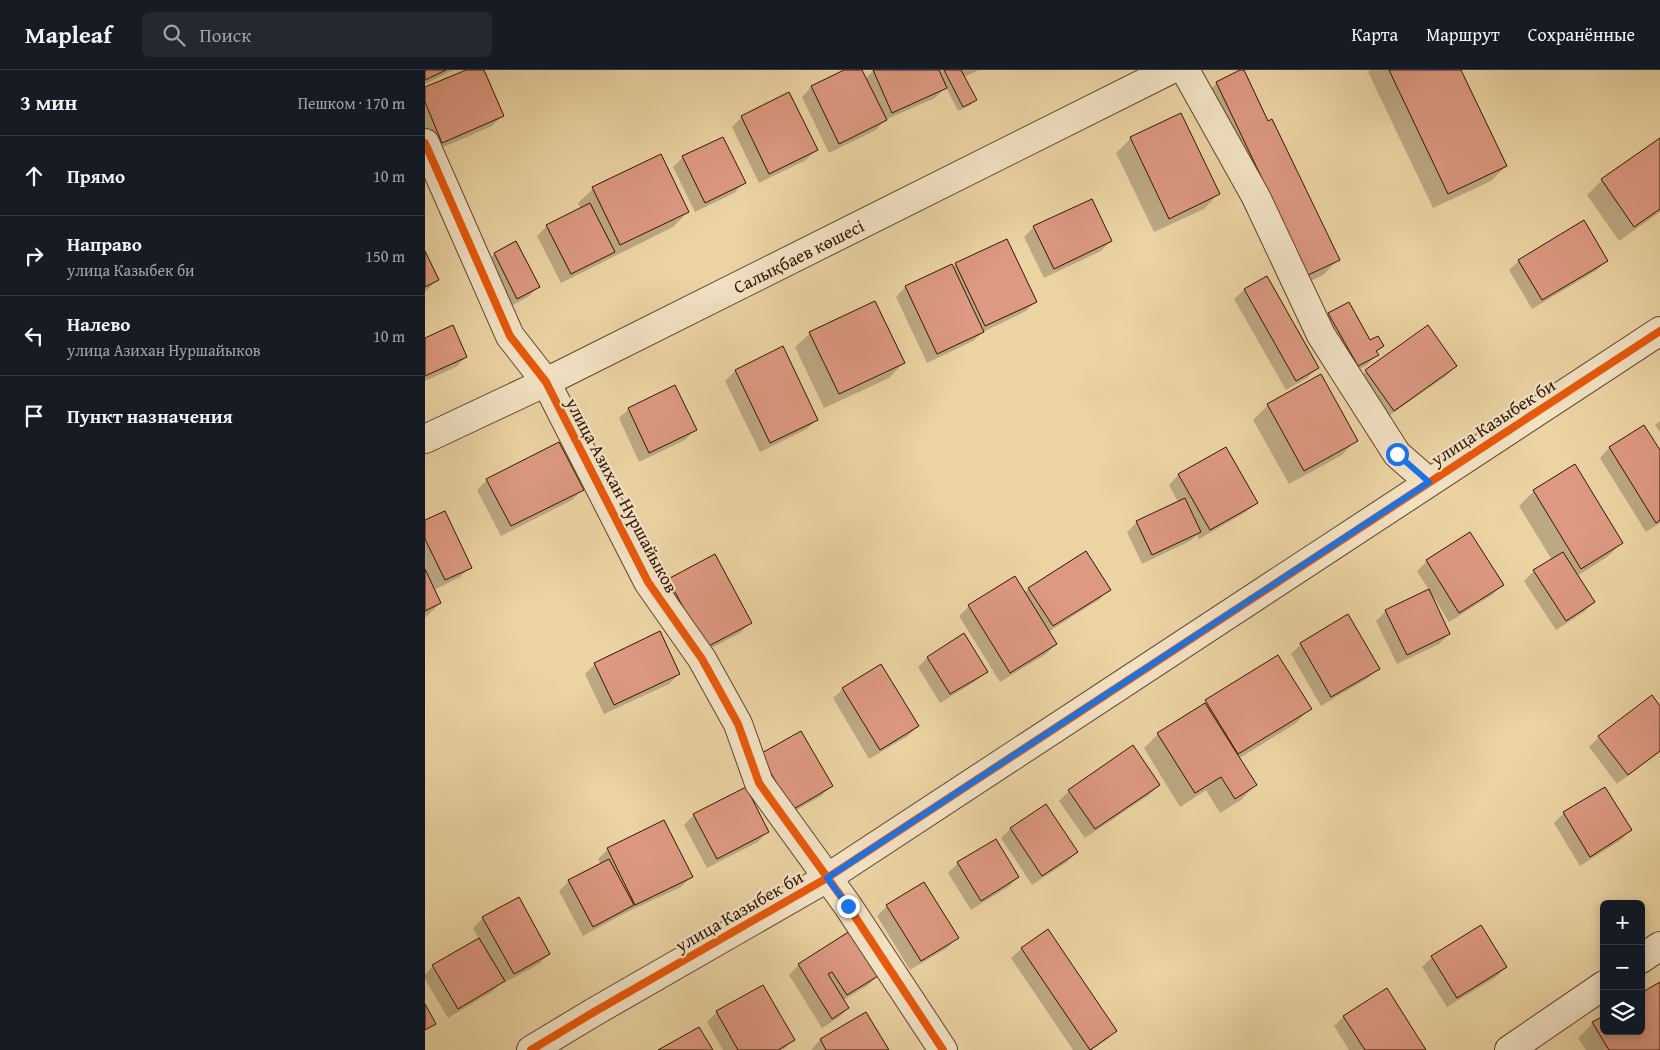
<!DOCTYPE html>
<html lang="ru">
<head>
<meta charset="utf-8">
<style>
  body { margin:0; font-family:"Gentium Book Plus",serif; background:#242831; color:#f1f3f6 }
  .controls { position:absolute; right:15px; bottom:15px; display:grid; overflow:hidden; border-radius:8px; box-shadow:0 2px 12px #0003 }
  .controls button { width:45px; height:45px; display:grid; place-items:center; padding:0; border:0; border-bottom:1px solid #363941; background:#171b24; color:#f1f3f6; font:25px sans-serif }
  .stop { position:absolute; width:15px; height:15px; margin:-11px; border:4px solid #1a73e8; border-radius:50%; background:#fff }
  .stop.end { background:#1a73e8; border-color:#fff; box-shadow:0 1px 5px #0008 }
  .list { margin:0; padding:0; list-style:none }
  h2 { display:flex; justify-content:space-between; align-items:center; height:65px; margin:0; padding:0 20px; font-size:21px }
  h2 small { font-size:16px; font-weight:400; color:#9ea1a6 }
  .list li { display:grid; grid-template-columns:32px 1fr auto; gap:15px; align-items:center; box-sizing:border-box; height:80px; padding:0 20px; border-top:1px solid #363941 }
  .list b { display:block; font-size:19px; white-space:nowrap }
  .list p { margin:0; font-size:16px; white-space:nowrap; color:#9ea1a6 }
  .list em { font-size:16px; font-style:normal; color:#9ea1a6 }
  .icon { flex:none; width:28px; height:28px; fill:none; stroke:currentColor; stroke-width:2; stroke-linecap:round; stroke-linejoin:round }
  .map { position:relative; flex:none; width:1235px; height:980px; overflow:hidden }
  header { display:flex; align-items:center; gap:30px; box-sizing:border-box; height:70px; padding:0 25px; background:#171b24; border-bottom:1px solid #363941 }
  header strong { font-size:24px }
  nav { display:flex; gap:28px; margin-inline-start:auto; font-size:18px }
  .search { width:350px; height:45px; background:#242831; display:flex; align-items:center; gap:12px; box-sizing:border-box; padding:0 18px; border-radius:8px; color:#9ea1a6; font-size:19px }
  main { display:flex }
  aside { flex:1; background:#171b24 }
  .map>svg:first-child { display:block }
  .shadow { fill:#0003 }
  .building { fill:#dd9981; stroke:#301500 }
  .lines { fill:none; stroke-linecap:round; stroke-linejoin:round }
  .street-casing { stroke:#5f4429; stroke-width:30 }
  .street { stroke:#f2e2c4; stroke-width:28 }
  .cycleway-casing { stroke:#f2e2c4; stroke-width:11 }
  .cycleway { stroke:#e8590c; stroke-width:8 }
  .route { stroke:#1a73e8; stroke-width:6 }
  .labels { text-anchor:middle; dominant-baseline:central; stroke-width:4.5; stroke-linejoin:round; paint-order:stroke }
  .street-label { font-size:18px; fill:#301500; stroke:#f2e2c4 }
</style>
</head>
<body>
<header>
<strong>Mapleaf</strong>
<div class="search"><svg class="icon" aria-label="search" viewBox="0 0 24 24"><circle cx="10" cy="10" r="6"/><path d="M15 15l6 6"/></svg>Поиск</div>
<nav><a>Карта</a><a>Маршрут</a><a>Сохранённые</a></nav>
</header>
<main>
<aside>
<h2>3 мин<small>Пешком · 170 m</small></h2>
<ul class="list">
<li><svg class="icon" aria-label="ahead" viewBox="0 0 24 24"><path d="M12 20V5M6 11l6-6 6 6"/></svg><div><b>Прямо</b></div><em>10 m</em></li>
<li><svg class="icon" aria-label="right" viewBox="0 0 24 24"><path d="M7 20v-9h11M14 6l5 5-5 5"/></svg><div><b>Направо</b><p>улица Казыбек би</p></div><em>150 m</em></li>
<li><svg class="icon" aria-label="left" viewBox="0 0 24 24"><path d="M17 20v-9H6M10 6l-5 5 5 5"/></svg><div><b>Налево</b><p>улица Азихан Нуршайыков</p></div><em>10 m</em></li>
<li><svg class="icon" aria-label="arrive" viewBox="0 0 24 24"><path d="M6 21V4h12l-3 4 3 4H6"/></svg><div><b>Пункт назначения</b></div></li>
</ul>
</aside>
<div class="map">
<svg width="1235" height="980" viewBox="0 0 1235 980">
  <rect width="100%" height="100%" fill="#ebd3a4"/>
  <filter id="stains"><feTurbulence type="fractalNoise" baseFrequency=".004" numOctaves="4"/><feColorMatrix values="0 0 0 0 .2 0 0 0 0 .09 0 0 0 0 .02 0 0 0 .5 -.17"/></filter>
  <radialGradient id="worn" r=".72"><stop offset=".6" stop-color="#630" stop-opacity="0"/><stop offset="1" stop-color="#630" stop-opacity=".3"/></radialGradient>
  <!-- shadow -->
  <path class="shadow" d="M 0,0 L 28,0 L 0,14 Z
    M 45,0 L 57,0 L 77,46 L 67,56 L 7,82 L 0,65 L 0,19 Z
    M 421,0 L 436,0 L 440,9 L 449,0 L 554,0 L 539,7 L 550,30 L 546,35 L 533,41 L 521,17 L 510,28 L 460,50 L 451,60 L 404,83 L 377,27 L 386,17 Z
    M 945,0 L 1035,0 L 1081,96 L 1066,111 L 1008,138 L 943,2 Z
    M 792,13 L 913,190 L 898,205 L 868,219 L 777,27 Z
    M 755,45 L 793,124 L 779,139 L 729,162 L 691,83 L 705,69 Z
    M 317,47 L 391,80 L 381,90 L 334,113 L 307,57 Z
    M 1235,70 L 1235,142 L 1194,171 L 1162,125 L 1177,110 Z
    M 258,87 L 319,113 L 309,123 L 270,142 L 248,97 Z
    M 168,119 L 263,142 L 248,157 L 136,213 L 112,166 L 122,156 L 156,139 L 153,133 Z
    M 609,157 L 686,171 L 676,181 L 619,208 L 599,167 Z
    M 0,184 L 13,209 L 0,222 Z
    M 69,184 L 113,217 L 103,227 L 82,238 L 60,194 Z
    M 1182,190 L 1172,200 L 1107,239 L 1084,200 L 1094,191 Z
    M 531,194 L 611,231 L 601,241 L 558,262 L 548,271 L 502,293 L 471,227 L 480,217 L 526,195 L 527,198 Z
    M 819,220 L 892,298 L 882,308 L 861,320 L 809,229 Z
    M 904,244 L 944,272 L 957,276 L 951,283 L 952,285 L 942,295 L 923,305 L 894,254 Z
    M 1003,257 L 1031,296 L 1021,306 L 958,350 L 931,311 L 941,301 Z
    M 385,263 L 478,293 L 464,308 L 399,338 L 370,277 Z
    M 0,270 L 41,287 L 31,297 L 0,311 Z
    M 310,301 L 392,349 L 382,359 L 335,382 L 300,311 Z
    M 895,306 L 931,370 L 917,385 L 864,414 L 828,350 L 843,335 Z
    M 204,339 L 270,360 L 260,370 L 214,392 L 194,348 Z
    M 1235,351 L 1235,362 L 1230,355 Z
    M 1219,357 L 1235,383 L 1235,453 L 1221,462 L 1175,388 L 1184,378 Z
    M 800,379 L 831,433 L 821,442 L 774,469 L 772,465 L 765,471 L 717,494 L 702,462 L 712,452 L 753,432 L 744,415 L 753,405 Z
    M 62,410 L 157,420 L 147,430 L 76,466 L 52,420 Z
    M 1109,421 L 1197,473 L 1182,487 L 1152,506 L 1169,532 L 1159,542 L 1131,560 L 1099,511 L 1109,501 L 1127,490 L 1094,436 Z
    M 0,452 L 45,497 L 35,507 L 9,520 L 15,533 L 0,548 Z
    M 1002,491 L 1077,515 L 1067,525 L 1024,552 L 1008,526 L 1007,527 L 1024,564 L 1014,574 L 972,594 L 951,551 L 961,541 L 1004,520 L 992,501 Z
    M 243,510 L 325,553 L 315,563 L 269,587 L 233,520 Z
    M 604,519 L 684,519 L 675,529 L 623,562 L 631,574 L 621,584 L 575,612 L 534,546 L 544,536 L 599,523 Z
    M 876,574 L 953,598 L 943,608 L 896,636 L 866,584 Z
    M 503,587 L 561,602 L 551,611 L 515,633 L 493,597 Z
    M 170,594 L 254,604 L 244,614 L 179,644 L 160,604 Z
    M 418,619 L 493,656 L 483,666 L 444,689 L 408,628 Z
    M 781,631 L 885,638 L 871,653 L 813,689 L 830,715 L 816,730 L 795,743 L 781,720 L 755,737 L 719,678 L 733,664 L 772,639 Z
    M 1235,638 L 1235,682 L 1192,714 L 1164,677 L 1174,667 Z
    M 335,685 L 406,716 L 396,726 L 356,749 Z
    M 734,715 L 724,725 L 660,768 L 634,731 L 644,721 Z
    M 1179,718 L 1205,760 L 1196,770 L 1155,796 L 1129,753 L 1139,743 Z
    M 269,745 L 342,762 L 333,772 L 282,798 L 259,755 Z
    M 585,759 L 652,782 L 642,792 L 607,815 L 576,768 Z
    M 183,779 L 266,807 L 256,817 L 200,843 L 158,866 L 134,821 L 144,811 L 176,794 L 173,789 Z
    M 533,793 L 593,807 L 583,817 L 546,840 L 523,803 Z
    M 462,836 L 532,868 L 522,878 L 485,900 L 452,846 Z
    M 58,848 L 124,884 L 114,894 L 79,913 L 78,911 L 68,921 L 23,948 L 0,909 L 0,904 L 8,896 L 54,869 L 48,858 Z
    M 623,861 L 691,961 L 681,970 L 667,980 L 648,980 L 586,888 L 596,879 Z
    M 1007,887 L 1081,897 L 1071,907 L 1022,937 L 997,897 Z
    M 374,895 L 452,906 L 442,916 L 418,930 L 423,938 L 413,948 L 397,958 L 364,905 Z
    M 1235,914 L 1235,980 L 1161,980 L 1153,968 L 1168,953 L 1179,961 L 1216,961 Z
    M 292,942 L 368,970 L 358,980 L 298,980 L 282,952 Z
    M 919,946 L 999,980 L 924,980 L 909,956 Z
    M 395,970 L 462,980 L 386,980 Z"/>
  <!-- building -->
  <path class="building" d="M 0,0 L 21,0 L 0,10 Z
    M 41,0 L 59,0 L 79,46 L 17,73 L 0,32 L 0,17 Z
    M 419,0 L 437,0 L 462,50 L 414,74 L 386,16 Z
    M 448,0 L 514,0 L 522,18 L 467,43 Z
    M 519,0 L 536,0 L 552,30 L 538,37 Z
    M 815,0 L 819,0 L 843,51 L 847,49 L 915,190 L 883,205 L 791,12 Z
    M 964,0 L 1036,0 L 1082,96 L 1023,124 Z
    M 364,22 L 393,80 L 344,104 L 316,46 Z
    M 756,43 L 795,124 L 744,149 L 705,67 Z
    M 298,67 L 321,113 L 280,133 L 257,86 Z
    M 1235,68 L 1235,139 L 1209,157 L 1176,109 Z
    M 236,84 L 264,142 L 195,175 L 167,117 Z
    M 667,129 L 687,171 L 629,199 L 608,156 Z
    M 165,133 L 190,182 L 146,204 L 121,155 Z
    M 1159,150 L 1183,191 L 1117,230 L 1093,190 Z
    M 582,169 L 612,232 L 560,256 L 530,193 Z
    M 91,171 L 115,217 L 92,229 L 69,183 Z
    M 0,181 L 14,210 L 0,217 Z
    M 527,194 L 559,262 L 512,284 L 480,216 Z
    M 842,206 L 894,298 L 871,311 L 819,219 Z
    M 450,231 L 480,293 L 414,324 L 384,262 Z
    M 924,232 L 945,270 L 953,266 L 959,276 L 951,281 L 954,285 L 933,296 L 903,243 Z
    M 28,255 L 42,287 L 0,306 L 0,268 Z
    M 1003,255 L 1032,296 L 969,341 L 940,300 Z
    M 358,276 L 393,350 L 345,373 L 310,300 Z
    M 896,304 L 933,371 L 879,401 L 842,334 Z
    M 250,315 L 272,360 L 224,383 L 203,338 Z
    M 1219,355 L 1235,380 L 1235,450 L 1231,453 L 1184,377 Z
    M 134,372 L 159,420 L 86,456 L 61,409 Z
    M 801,377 L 833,433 L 785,460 L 753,404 Z
    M 1150,394 L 1198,473 L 1156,499 L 1108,420 Z
    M 760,428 L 776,462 L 727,485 L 711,451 Z
    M 20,441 L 47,498 L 20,510 L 0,469 L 0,450 Z
    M 1045,462 L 1079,515 L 1034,543 L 1001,490 Z
    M 661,481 L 686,520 L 628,556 L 603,518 Z
    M 1138,482 L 1170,532 L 1141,551 L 1108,500 Z
    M 290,484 L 327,553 L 280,578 L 243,509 Z
    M 0,499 L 16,533 L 0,541 Z
    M 590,506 L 632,574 L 585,603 L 543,535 Z
    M 1004,519 L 1025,564 L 982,585 L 960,540 Z
    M 923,544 L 955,599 L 906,627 L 875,573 Z
    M 235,561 L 255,604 L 189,635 L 169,593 Z
    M 539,563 L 563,602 L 525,624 L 502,587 Z
    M 853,585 L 887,639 L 813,684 L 780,630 Z
    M 456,594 L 494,656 L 455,680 L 417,618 Z
    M 1227,625 L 1235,636 L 1235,681 L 1203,705 L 1173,666 Z
    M 780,633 L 832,715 L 810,729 L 796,707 L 770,723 L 732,663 Z
    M 376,661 L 408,716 L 367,740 L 335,684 Z
    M 708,675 L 735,715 L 670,759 L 643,720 Z
    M 321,717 L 344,762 L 292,789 L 268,744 Z
    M 1180,717 L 1207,760 L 1165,787 L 1138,742 Z
    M 621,734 L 653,782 L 617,806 L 585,758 Z
    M 239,750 L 268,807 L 210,835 L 182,778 Z
    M 571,769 L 594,807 L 556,831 L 532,792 Z
    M 184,789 L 209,835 L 168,857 L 143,810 Z
    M 499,812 L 534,868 L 496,891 L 461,835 Z
    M 94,827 L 125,884 L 89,904 L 57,847 Z
    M 1056,855 L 1082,897 L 1032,928 L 1006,886 Z
    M 623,859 L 692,961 L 665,980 L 596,878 Z
    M 425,861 L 453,906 L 422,925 L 407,902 L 403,904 L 424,938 L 407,949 L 373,894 Z
    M 54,868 L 80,911 L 33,939 L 7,895 Z
    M 1235,912 L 1235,980 L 1184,980 L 1167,952 L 1179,946 L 1179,961 L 1216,961 L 1216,923 Z
    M 338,915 L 370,970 L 353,980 L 313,980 L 291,941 Z
    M 962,918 L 1001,980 L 940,980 L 918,946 Z
    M 0,934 L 11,954 L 0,960 Z
    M 441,942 L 464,980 L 401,980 L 395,969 Z
    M 274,957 L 288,980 L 233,980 Z"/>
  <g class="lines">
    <!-- street casing -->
    <g class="street-casing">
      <g id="street">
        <path d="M 760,0 L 831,127 L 896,265 L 972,384 L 1004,412"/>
        <path d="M 0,73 L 85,266 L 121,312 L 223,512 L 277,589 L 313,654 L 334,713 L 423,836 L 518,980"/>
        <path id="s1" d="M 0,369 L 121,312 L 745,0"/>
        <path d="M 1216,889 L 1235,876"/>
        <path d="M 106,980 L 169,942 L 402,808 L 1235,261"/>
        <path d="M 1084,980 L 1179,915"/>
      </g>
    </g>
    <!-- street -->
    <use href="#street" class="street"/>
    <!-- cycleway casing -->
    <g class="cycleway-casing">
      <path id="cycleway" d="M 0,73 L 85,266 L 121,312 L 223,512 L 277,589 L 313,654 L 334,713 L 423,836 L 518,980
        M 106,980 L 169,942 L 402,808 L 1235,261"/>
    </g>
    <!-- cycleway -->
    <use href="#cycleway" class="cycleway"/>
  </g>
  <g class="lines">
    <!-- route -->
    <path class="route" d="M 423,836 L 402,808 L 1004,412 L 972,384"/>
  </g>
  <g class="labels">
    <!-- street labels -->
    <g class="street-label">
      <text stroke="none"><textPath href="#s1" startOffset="416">Салықбаев көшесі</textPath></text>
      <text transform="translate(1068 352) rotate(-33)">улица Казыбек би</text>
      <text transform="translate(197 425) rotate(62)">улица Азихан Нуршайыков</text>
      <text transform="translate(314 841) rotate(-30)">улица Казыбек би</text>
    </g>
  </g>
  <rect width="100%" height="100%" filter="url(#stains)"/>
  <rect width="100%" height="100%" fill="url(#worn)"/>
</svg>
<div class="controls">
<button>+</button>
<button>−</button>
<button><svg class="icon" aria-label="layers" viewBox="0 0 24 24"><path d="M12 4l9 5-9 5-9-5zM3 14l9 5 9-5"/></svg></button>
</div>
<div class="stop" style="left:972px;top:384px"></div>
<div class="stop end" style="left:423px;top:836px"></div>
</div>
</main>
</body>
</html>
